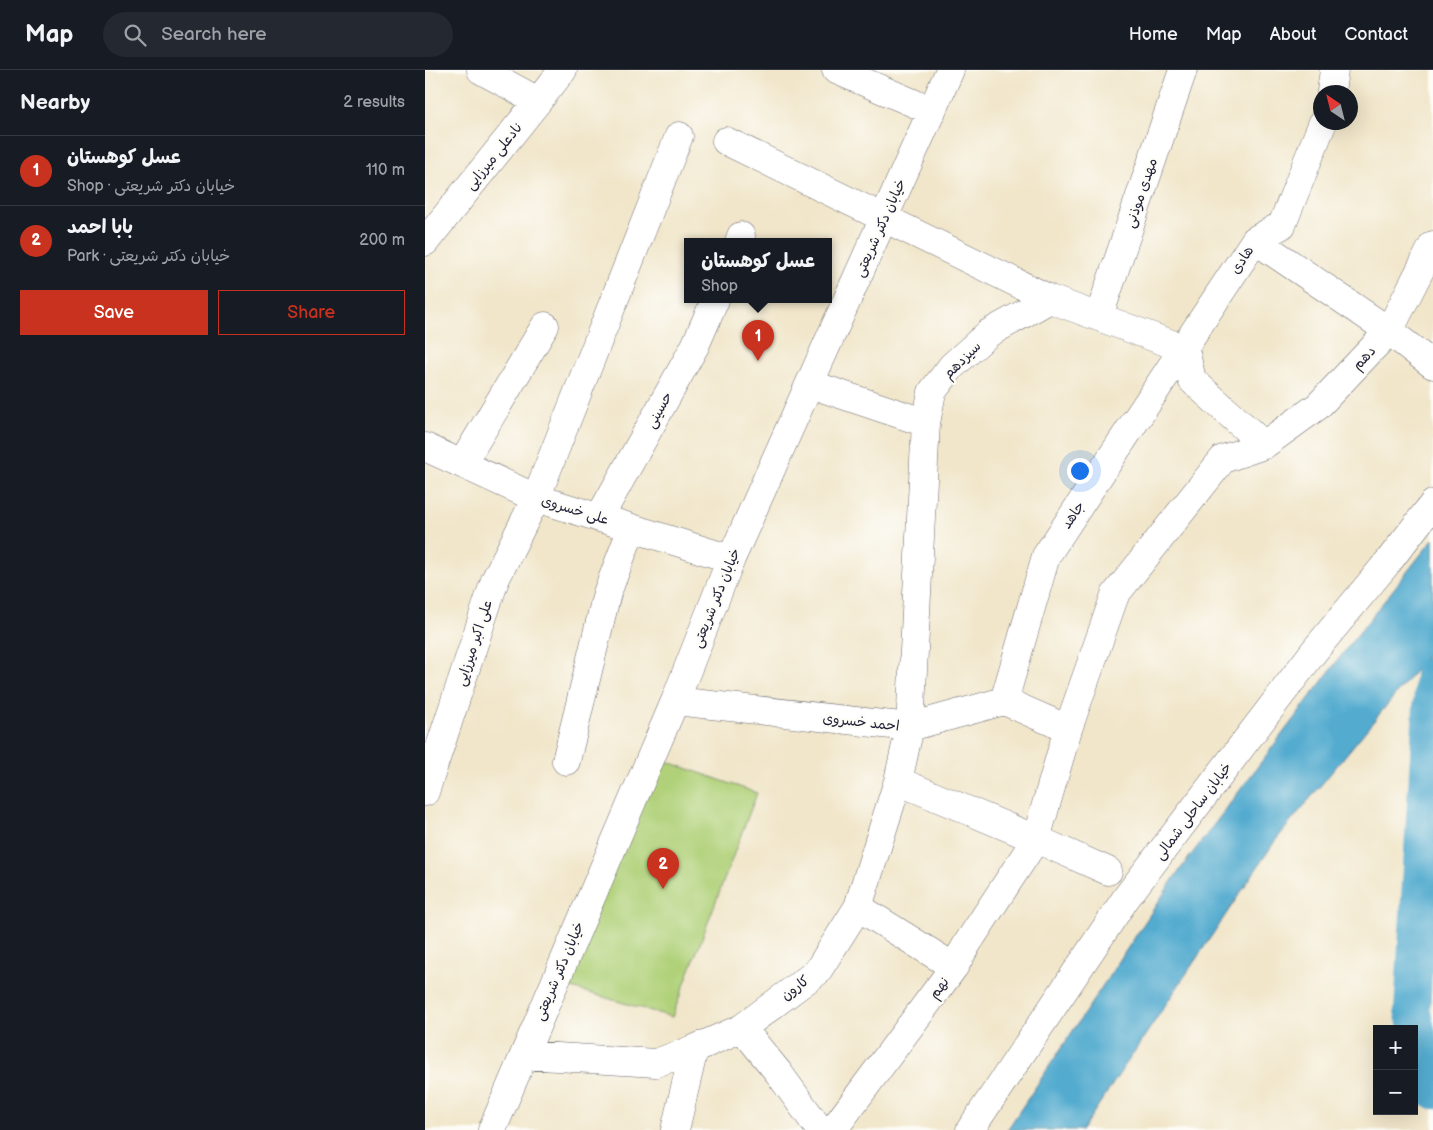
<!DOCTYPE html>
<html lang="en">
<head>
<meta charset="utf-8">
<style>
  body { margin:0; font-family:"Balsamiq Sans","Playpen Sans Arabic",sans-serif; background:#242831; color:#f1f3f6 }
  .controls { position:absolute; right:15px; bottom:15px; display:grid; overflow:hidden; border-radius:0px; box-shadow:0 5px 20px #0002 }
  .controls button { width:45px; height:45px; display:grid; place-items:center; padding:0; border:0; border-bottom:1px solid #363941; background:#171b24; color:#f1f3f6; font:25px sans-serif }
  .compass { position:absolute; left:888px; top:15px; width:45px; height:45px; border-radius:50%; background:#171b24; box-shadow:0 5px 20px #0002; rotate:325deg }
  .you { position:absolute; left:654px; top:400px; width:18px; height:18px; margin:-12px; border:4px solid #fff; border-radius:50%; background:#1a73e8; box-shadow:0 0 0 8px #1a73e833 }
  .badge { display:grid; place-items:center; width:32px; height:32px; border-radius:50%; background:#c8321e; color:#fff; font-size:16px; font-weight:700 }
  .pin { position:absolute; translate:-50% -41px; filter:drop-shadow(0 1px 2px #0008) }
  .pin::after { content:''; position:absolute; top:26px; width:18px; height:15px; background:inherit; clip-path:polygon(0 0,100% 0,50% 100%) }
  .popup { position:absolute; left:259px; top:168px; width:148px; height:65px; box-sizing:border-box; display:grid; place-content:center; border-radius:0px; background:#171b24; filter:drop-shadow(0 1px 4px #0005); font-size:16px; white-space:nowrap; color:#9ea1a6 }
  .popup b { font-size:19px; color:#f1f3f6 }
  .popup::after { content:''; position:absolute; left:50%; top:100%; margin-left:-10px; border:10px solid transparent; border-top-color:#171b24 }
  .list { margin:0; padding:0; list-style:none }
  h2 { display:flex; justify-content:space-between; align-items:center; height:65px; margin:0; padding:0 20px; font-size:21px }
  h2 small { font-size:16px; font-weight:400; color:#9ea1a6 }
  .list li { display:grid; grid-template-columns:32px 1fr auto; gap:15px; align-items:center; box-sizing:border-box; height:70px; padding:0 20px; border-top:1px solid #363941 }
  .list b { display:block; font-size:19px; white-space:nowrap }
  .list p { margin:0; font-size:16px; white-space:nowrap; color:#9ea1a6 }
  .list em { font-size:16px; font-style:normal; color:#9ea1a6 }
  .actions { display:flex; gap:10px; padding:15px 20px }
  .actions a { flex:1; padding:11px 0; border:1px solid #c8321e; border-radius:0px; text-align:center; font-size:18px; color:#c8321e }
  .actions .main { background:#c8321e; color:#fff }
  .icon { flex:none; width:28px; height:28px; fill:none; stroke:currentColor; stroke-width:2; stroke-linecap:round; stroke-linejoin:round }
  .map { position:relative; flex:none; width:1008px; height:1060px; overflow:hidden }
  header { display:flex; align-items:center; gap:30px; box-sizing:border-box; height:70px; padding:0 25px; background:#171b24; border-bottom:1px solid #363941 }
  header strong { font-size:24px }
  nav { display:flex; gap:28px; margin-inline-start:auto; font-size:18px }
  .search { width:350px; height:45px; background:#242831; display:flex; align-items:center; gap:12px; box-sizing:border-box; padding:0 18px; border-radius:28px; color:#9ea1a6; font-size:19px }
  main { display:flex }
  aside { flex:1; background:#171b24 }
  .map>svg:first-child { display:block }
  .green { fill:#b0d179; stroke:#697a5a }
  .water { fill:#52abcf; stroke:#3a6685 }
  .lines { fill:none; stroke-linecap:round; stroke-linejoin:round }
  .river { stroke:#52abcf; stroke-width:36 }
  .minor-casing { stroke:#6a676d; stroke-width:29 }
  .minor { stroke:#fff; stroke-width:28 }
  .labels { text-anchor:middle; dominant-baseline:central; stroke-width:4.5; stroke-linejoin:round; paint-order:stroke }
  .street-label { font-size:14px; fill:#22223b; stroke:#fdfcf7 }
</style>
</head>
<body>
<header>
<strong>Map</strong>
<div class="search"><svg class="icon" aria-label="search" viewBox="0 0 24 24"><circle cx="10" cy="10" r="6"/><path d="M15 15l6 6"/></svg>Search here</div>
<nav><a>Home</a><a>Map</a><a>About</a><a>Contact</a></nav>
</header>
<main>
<aside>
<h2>Nearby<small>2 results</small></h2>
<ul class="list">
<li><span class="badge">1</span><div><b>عسل کوهستان</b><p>Shop · خیابان دکتر شریعتی</p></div><em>110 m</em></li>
<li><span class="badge">2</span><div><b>بابا احمد</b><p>Park · خیابان دکتر شریعتی</p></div><em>200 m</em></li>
</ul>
<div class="actions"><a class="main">Save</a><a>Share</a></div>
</aside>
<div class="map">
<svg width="1008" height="1060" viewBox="0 0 1008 1060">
  <rect width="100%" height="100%" fill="#fdfcf7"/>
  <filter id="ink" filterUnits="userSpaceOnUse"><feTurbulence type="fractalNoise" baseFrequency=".02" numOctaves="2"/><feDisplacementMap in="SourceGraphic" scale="10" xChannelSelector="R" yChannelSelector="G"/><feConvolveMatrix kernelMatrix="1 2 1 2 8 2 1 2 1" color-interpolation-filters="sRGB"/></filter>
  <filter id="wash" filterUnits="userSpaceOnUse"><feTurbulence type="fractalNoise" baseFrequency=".0096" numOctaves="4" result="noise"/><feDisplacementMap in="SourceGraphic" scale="20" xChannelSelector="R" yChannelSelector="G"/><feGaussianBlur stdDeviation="1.12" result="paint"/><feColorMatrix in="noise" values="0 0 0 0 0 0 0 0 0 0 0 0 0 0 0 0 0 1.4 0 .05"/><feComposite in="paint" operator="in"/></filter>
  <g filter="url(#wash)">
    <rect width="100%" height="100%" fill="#f1e6ca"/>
    <!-- green -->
    <path class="green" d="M 235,689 L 332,723 L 247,947 L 140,916 Z"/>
    <!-- water -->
    <path class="water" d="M 1008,469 L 1008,579 L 850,771 L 657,1060 L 582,1060 L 751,805 L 922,578 Z"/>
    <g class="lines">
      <!-- river -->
      <path class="river" d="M 1008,605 L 987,940 L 1008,1021"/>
    </g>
  </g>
  <g filter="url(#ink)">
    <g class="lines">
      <!-- minor casing -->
      <g class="minor-casing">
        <path id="minor" d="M 56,0 L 113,31
          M 411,0 L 507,41
          M 906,22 L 909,0
          M 301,71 L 625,229
          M 830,170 L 964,261 L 1008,295
          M 0,172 L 138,0
          M 314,172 L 316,166
          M 674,246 L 758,0
          M 385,314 L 501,353
          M 0,377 L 111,428 L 306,489
          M 37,394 L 120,256
          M 174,448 L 270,276 L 290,230
          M 250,631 L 485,657 L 579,631 L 643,659
          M 579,631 L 621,486 L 830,170 L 857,155 L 898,52
          M 141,691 L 182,523 L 207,458
          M 473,711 L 611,769 L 683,801
          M 0,722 L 70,510 L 111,428 L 254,66
          M 433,837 L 529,897
          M 317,958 L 353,1002 L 395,1060
          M 99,985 L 231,993 L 269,979 L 317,958 L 392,902 L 433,837 L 473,711 L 485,657 L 501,353 L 507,322 L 527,296 L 564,263 L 625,229 L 760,279 L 767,310 L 839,375
          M 67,1060 L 250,631 L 306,489 L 525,0
          M 250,1060 L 269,979
          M 408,1060 L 529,897 L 542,874 L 611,769 L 643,659 L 690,525 L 798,389 L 839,375 L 893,336 L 964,261 L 1008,175
          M 545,1060 L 701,828 L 890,580 L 963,492 L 1008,434"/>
      </g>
      <!-- minor -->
      <use href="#minor" class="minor"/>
    </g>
  </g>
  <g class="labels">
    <!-- street labels -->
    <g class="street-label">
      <text transform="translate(69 86) rotate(-51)">نادعلی میرزایی</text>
      <text transform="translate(716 123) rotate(-71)">مهدی موذنی</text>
      <text transform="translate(455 158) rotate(-66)">خیابان دکتر شریعتی</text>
      <text transform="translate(817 190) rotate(-57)">هادی</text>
      <text transform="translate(939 288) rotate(-47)">دهم</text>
      <text transform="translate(537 290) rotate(-45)">سیزدهم</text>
      <text transform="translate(234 340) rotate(-61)">حسینی</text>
      <text transform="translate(150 440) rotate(17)">علی خسروی</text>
      <text transform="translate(648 445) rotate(-56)">جاهد</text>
      <text transform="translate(291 528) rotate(-68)">خیابان دکتر شریعتی</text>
      <text transform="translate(49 573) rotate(-72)">علی اکبر میرزایی</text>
      <text transform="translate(436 652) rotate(6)">احمد خسروی</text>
      <text transform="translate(768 741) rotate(-53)">خیابان ساحلی شمالی</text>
      <text transform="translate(134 901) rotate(-67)">خیابان دکتر شریعتی</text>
      <text transform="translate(370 918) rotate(-37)">کارون</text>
      <text transform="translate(514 918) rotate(-53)">نهم</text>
    </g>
  </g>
</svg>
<div class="controls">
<button>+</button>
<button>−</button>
</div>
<svg class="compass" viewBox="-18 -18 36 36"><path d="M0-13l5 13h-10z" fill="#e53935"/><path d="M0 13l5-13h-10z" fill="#9ea1a6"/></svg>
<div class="you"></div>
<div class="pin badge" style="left:333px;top:291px">1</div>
<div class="popup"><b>عسل کوهستان</b>Shop</div>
<div class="pin badge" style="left:238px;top:819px">2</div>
</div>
</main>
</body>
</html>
